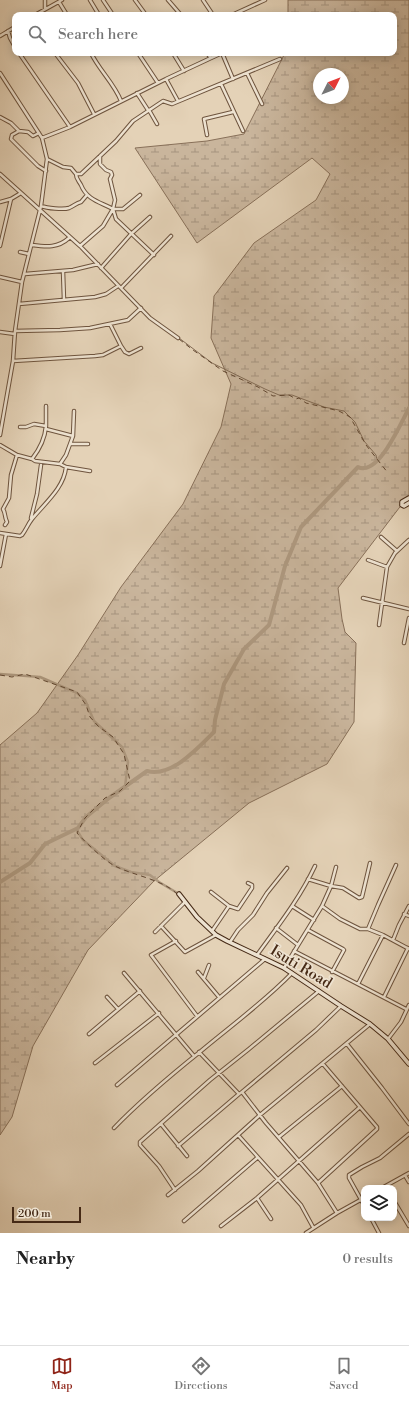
<!DOCTYPE html>
<html lang="en">
<head>
<meta charset="utf-8">
<style>
  body { margin:0; font-family:"Libre Bodoni",serif; background:#f6f6f6; color:#222 }
  .controls { position:absolute; right:12px; bottom:12px; display:grid; overflow:hidden; border-radius:8px; box-shadow:0 2px 10px #0003 }
  .controls button { width:36px; height:36px; display:grid; place-items:center; padding:0; border:0; border-bottom:1px solid #e0e0e0; background:#fff; color:#222; font:20px sans-serif }
  .compass { position:absolute; left:313px; top:68px; width:36px; height:36px; border-radius:50%; background:#fff; box-shadow:0 2px 10px #0003; rotate:48deg }
  .scale { position:absolute; left:12px; bottom:10px; width:69px; box-sizing:border-box; padding-left:4px; border:2px solid #462a16; border-top:0; font-size:11px; line-height:14px; white-space:nowrap; color:#462a16; -webkit-text-stroke:3px #ede2d0; paint-order:stroke }
  .list { margin:0; padding:0; list-style:none }
  h2 { display:flex; justify-content:space-between; align-items:center; height:52px; margin:0; padding:0 16px; font-size:17px }
  h2 small { font-size:13px; font-weight:400; color:#767676 }
  .icon { flex:none; width:22px; height:22px; fill:none; stroke:currentColor; stroke-width:2; stroke-linecap:round; stroke-linejoin:round }
  .map { position:relative; flex:none; width:409px; height:1233px; overflow:hidden }
  .search { position:absolute; background:#fff; box-shadow:0 2px 10px #0003; left:12px; right:12px; top:12px; height:44px; display:flex; align-items:center; gap:10px; box-sizing:border-box; padding:0 14px; border-radius:8px; color:#767676; font-size:15px }
  .sheet { height:112px; background:#fff }
  nav { display:flex; justify-content:space-around; align-items:center; box-sizing:border-box; height:56px; border-top:1px solid #e0e0e0; background:#fff; font-size:11px; color:#767676 }
  nav a { display:grid; justify-items:center; gap:2px }
  nav .on { color:#8f2418 }
  .map>svg:first-child { display:block }
  .wetland { fill:url(#wetland-marsh); stroke:#887059; fill-rule:evenodd }
  .lines { fill:none; stroke-linecap:round; stroke-linejoin:round }
  .stream { stroke:#846d56; stroke-width:1 }
  .canal { stroke:#ae9980; stroke-width:2.5 }
  .river { stroke:#ae9980; stroke-width:4 }
  .ferry { stroke:#604630; stroke-width:1; stroke-dasharray:5 4; stroke-linecap:butt }
  .street-casing { stroke:#6e543e; stroke-width:4.5 }
  .secondary-casing { stroke:#462a16; stroke-width:5.5 }
  .street { stroke:#ede2d0; stroke-width:2.5 }
  .secondary { stroke:#ede2d0; stroke-width:3.5 }
  .labels { text-anchor:middle; dominant-baseline:central; stroke-width:3.5; stroke-linejoin:round; paint-order:stroke }
  .street-label { font-size:15px; fill:#462a16; stroke:#ede2d0 }
</style>
</head>
<body>
<div class="map">
<svg width="409" height="1233" viewBox="0 0 409 1233">
  <defs>
    <pattern id="wetland-marsh" width="20" height="14" patternUnits="userSpaceOnUse"><rect width="20" height="14" fill="#c9b59c"/><path d="M1 5h8M5 5V1M11 12h8M15 12V8" fill="none" stroke="#a5937e"/></pattern>
  </defs>
  <rect width="100%" height="100%" fill="#e4d2b7"/>
  <filter id="stains"><feTurbulence type="fractalNoise" baseFrequency=".005" numOctaves="4"/><feColorMatrix values="0 0 0 0 .2 0 0 0 0 .09 0 0 0 0 .02 0 0 0 .5 -.17"/></filter>
  <radialGradient id="worn" r=".72"><stop offset=".6" stop-color="#630" stop-opacity="0"/><stop offset="1" stop-color="#630" stop-opacity=".3"/></radialGradient>
  <!-- wetland -->
  <path class="wetland" d="M 288,0 L 409,0 L 409,495 L 338,588 L 342,619 L 345,632 L 356,643 L 354,722 L 327,764 L 249,803 L 154,881 L 88,950 L 33,1046 L 12,1117 L 0,1135 L 0,745 L 37,713 L 78,655 L 121,587 L 183,504 L 221,427 L 231,384 L 211,338 L 214,296 L 254,243 L 316,200 L 330,174 L 312,158 L 197,243 L 135,148 L 207,141 L 244,134 L 285,53 L 394,53 L 394,15 L 288,15 ZM 319,74 L 343,74 L 343,98 L 319,98 Z"/>
  <g class="lines">
    <!-- stream -->
    <path class="stream" d="M 179,338 L 212,363 L 265,389 L 279,395 L 292,395 L 324,407 L 344,411 L 355,422 L 364,441 L 376,455 L 377,460"/>
    <!-- canal -->
    <path class="canal" d="M 0,674 L 40,677 L 77,693 L 85,700 L 94,721 L 122,747 L 128,762 L 125,787
      M 76,829 L 83,840 L 115,866 L 131,872 L 150,875 L 159,882 L 179,894"/>
    <!-- river -->
    <path class="river" d="M 0,882 L 30,863 L 45,844 L 78,828 L 86,817 L 109,798 L 147,771 C 171,778 198,748 214,732 L 215,720 L 224,684 L 244,649 L 269,625 L 285,566 L 301,527 L 358,467 C 360,468 362,469 364,468 C 382,467 401,423 409,408"/>
    <!-- ferry -->
    <path class="ferry" d="M 179,339 L 193,350 L 223,371 L 258,387 L 273,396 L 289,395 L 296,399 L 299,398 L 306,403 L 339,411 L 350,417 L 366,445 L 388,473
      M 0,675 L 12,677 L 25,674 L 77,692 L 86,705 L 90,717 L 98,726 L 113,737 L 124,754 L 130,781 L 120,791 L 105,798 L 85,818 L 77,833 C 84,841 106,862 115,866 C 132,875 164,880 177,894"/>
    <!-- street casing -->
    <g class="street-casing">
      <path id="street" d="M 90,0 L 99,15
        M 103,0 L 113,15
        M 135,0 L 146,15
        M 168,0 L 181,15
        M 203,0 L 213,15
        M 59,2 L 67,15
        M 45,9 L 45,0
        M 35,15 L 62,0
        M 232,15 L 265,0
        M 8,31 L 10,38 L 15,47
        M 0,36 L 15,27
        M 19,53 L 70,127
        M 55,53 L 78,83 L 94,114
        M 91,53 C 99,70 114,83 121,101
        M 138,53 L 158,83
        M 173,53 L 184,71
        M 207,53 L 211,58 L 222,53
        M 222,53 L 233,79
        M 0,73 L 42,138 L 47,159 L 41,206 L 22,282 L 15,331 L 13,361 L 0,435
        M 247,73 L 262,104
        M 166,79 L 178,101
        M 221,84 L 243,131
        M 137,93 L 148,110
        M 149,110 L 157,124
        M 0,117 L 11,123 L 19,131 L 28,132 L 33,136 L 39,133
        M 19,131 L 12,135 L 11,139 L 38,166 L 46,171
        M 207,135 L 204,119 L 233,112
        M 42,138 L 70,127 L 166,79 L 211,58
        M 100,156 L 100,164 L 106,170 L 111,172 L 112,175 L 110,179 L 115,200 L 113,209 L 116,219 L 154,255
        M 47,159 L 63,167 L 71,168 L 76,174 L 81,174 L 116,141 L 133,121 L 163,101 L 172,104 L 280,59
        M 0,174 L 80,246 L 150,318 L 178,338
        M 76,174 C 76,179 79,181 81,185 C 87,200 100,202 113,209
        M 0,202 L 11,199 L 21,193
        M 41,206 C 47,208 63,210 69,208 C 74,206 76,203 81,202 L 87,195
        M 32,245 C 47,247 58,248 69,238
        M 0,246 L 11,199
        M 80,246 L 103,226 L 113,209 L 123,209 L 140,195
        M 20,252 L 29,254
        M 101,268 L 131,234 L 150,217
        M 63,271 L 64,300
        M 25,274 L 73,270 L 98,264
        M 0,277 L 22,282
        M 121,288 L 171,236
        M 19,304 L 95,297 L 106,294 L 118,286
        M 15,331 L 60,330 L 90,328 L 128,320 L 141,308
        M 0,332 L 15,334
        M 121,346 L 125,352 L 129,354 L 141,348
        M 13,361 L 95,356 L 103,355 L 121,346 L 110,324
        M 46,406 L 46,426
        M 20,427 L 26,427 L 34,424 L 46,426 C 45,438 39,450 32,459
        M 46,429 L 73,436 L 66,455 L 60,464
        M 73,436 L 74,411
        M 70,444 L 88,444
        M 0,445 L 17,455 L 32,459 L 35,461 L 60,464 L 66,467
        M 31,518 L 37,494 L 41,465
        M 5,525 L 7,522 C 4,516 6,514 3,509 L 9,498 L 11,475 L 17,455
        M 0,533 L 20,536 L 22,535 C 26,530 28,524 32,519 C 45,503 64,488 66,467 L 90,471
        M 381,537 L 397,551
        M 368,560 L 387,567
        M 0,566 L 6,534
        M 363,598 L 409,609
        M 379,625 L 387,567 L 395,553 L 409,540
        M 404,643 L 409,618
        M 308,879 L 331,886 L 343,888 L 359,898 L 362,897 L 370,863
        M 211,892 L 229,906 L 238,909 L 252,888 L 252,885 L 248,883
        M 292,906 L 314,920
        M 322,906 L 340,919 L 360,929 L 368,929 L 383,935 L 409,949
        M 404,914 L 409,916
        M 161,926 L 185,952 L 216,935
        M 276,928 L 298,945
        M 368,929 L 378,905 L 396,865
        M 308,930 L 343,949 L 344,950 L 332,972
        M 212,931 L 229,906
        M 155,932 L 185,902
        M 393,940 L 399,925 L 409,906
        M 176,941 L 151,955 L 197,1016
        M 230,942 L 238,930 L 253,915 L 267,893 L 287,868
        M 294,951 L 406,1009
        M 257,955 C 278,926 300,898 315,866
        M 284,968 L 322,906 L 331,886 L 336,867
        M 198,972 L 219,997
        M 124,973 L 194,1056
        M 204,978 L 209,965
        M 358,984 L 383,935
        M 107,997 L 118,1009
        M 384,997 L 408,948
        M 89,1034 L 140,991
        M 388,1039 L 401,1022 L 409,1005
        M 347,1044 L 382,1088 L 409,1124
        M 199,1052 L 239,1094 L 242,1092 L 266,1123 L 318,1183 L 337,1213
        M 95,1063 L 159,1013
        M 117,1085 L 265,959
        M 242,1092 L 316,1030 L 341,1006
        M 161,1124 L 187,1156
        M 114,1128 C 141,1100 171,1075 201,1051 C 232,1025 264,1002 292,973
        M 238,1135 L 301,1205 L 313,1227
        M 279,1137 L 342,1086
        M 178,1146 L 239,1094
        M 406,1177 L 409,1182
        M 318,1183 L 377,1129 L 377,1127 L 323,1064
        M 382,1188 L 409,1173
        M 175,1190 L 159,1166 L 140,1145 L 140,1142 L 210,1080 L 249,1049 L 319,991
        M 168,1195 L 198,1171 L 260,1115 L 370,1024
        M 257,1198 L 271,1219
        M 394,1201 L 409,1226
        M 364,1205 L 349,1178 L 349,1175 L 362,1167 L 380,1158 L 409,1134
        M 371,1218 L 379,1233
        M 184,1221 L 257,1158
        M 221,1226 L 257,1198 L 360,1107
        M 306,1233 L 337,1213 L 364,1198"/>
    </g>
    <!-- secondary casing -->
    <g class="secondary-casing">
      <path id="secondary" d="M 402,505 L 402,502 L 409,498
        M 402,505 L 404,506 L 409,503
        M 179,894 L 197,917 L 216,935 L 227,941 L 284,968 L 341,1006 L 370,1024 L 388,1039 L 409,1064"/>
    </g>
    <!-- street -->
    <use href="#street" class="street"/>
    <!-- secondary -->
    <use href="#secondary" class="secondary"/>
  </g>
  <g class="labels">
    <!-- street labels -->
    <g class="street-label">
      <text transform="translate(301 967) rotate(31)">Isuti Road</text>
    </g>
  </g>
  <rect width="100%" height="100%" filter="url(#stains)"/>
  <rect width="100%" height="100%" fill="url(#worn)"/>
</svg>
<div class="controls">
<button><svg class="icon" aria-label="layers" viewBox="0 0 24 24"><path d="M12 4l9 5-9 5-9-5zM3 14l9 5 9-5"/></svg></button>
</div>
<svg class="compass" viewBox="-18 -18 36 36"><path d="M0-13l5 13h-10z" fill="#e53935"/><path d="M0 13l5-13h-10z" fill="#767676"/></svg>
<div class="scale">200 m</div>
<div class="search"><svg class="icon" aria-label="search" viewBox="0 0 24 24"><circle cx="10" cy="10" r="6"/><path d="M15 15l6 6"/></svg>Search here</div>
</div>
<section class="sheet">
<h2>Nearby<small>0 results</small></h2>
<ul class="list">
</ul>
</section>
<nav>
<a class="on"><svg class="icon" aria-label="map" viewBox="0 0 24 24"><path d="M3 6l6-2 6 2 6-2v14l-6 2-6-2-6 2zM9 4v14M15 6v14"/></svg>Map</a>
<a><svg class="icon" aria-label="directions" viewBox="0 0 24 24"><path d="M12 3l9 9-9 9-9-9zM9 14v-3h6M13 9l2 2-2 2"/></svg>Directions</a>
<a><svg class="icon" aria-label="saved" viewBox="0 0 24 24"><path d="M7 4h10v16l-5-4-5 4z"/></svg>Saved</a>
</nav>
</body>
</html>
